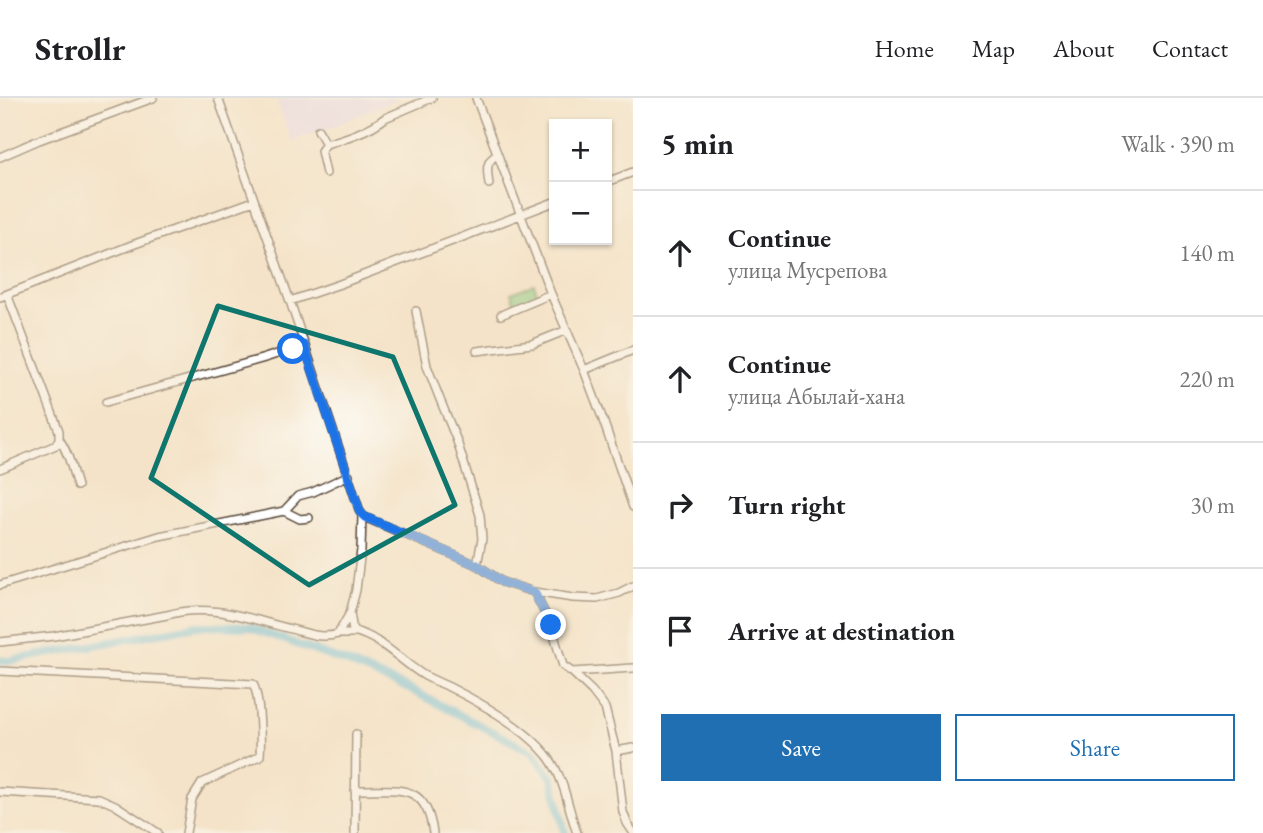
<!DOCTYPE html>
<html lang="en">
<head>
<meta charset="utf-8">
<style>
  body { margin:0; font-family:"EB Garamond",serif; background:#f6f6f6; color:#202124 }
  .controls { position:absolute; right:21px; top:21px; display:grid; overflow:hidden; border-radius:0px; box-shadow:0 2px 5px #0004 }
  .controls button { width:63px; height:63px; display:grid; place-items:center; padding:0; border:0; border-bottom:2px solid #e0e0e0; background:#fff; color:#202124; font:35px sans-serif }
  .stop { position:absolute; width:21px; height:21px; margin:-16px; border:5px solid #1a73e8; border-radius:50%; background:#fff }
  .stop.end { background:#1a73e8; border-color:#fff; box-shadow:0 2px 7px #0008 }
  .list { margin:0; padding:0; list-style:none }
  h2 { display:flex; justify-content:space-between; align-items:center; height:91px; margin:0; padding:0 28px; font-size:30px }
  h2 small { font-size:23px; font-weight:400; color:#757577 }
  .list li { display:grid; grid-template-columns:46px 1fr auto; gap:21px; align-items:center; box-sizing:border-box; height:126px; padding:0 28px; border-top:2px solid #e0e0e0 }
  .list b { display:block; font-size:26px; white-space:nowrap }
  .list p { margin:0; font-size:23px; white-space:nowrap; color:#757577 }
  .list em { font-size:23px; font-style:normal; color:#757577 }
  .actions { display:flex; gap:14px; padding:21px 28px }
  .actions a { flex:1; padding:16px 0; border:2px solid #1f6fb2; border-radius:0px; text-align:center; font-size:24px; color:#1f6fb2 }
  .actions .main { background:#1f6fb2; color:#fff }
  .icon { flex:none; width:38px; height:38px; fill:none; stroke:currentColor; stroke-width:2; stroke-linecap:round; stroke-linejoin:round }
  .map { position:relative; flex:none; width:633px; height:735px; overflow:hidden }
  header { display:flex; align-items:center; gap:42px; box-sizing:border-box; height:98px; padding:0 35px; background:#fff; border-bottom:2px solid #e0e0e0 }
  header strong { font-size:33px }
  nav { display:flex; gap:38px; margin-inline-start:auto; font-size:24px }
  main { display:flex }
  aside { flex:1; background:#fff }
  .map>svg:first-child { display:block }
  .built { fill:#e2d4f3 }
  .green { fill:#86c982; stroke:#607a50; stroke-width:2 }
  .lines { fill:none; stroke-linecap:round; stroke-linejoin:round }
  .canal { stroke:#5dbadb; stroke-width:8 }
  .minor-casing { stroke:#574638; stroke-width:10 }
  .minor { stroke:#fff; stroke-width:7 }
  .route { stroke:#1a73e8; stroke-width:9 }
  .marked { fill:none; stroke:#0f766e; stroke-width:5; stroke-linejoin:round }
</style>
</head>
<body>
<header>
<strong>Strollr</strong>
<nav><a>Home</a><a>Map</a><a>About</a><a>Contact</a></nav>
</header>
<main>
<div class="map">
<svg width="633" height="735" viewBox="0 0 633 735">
  <rect width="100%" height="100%" fill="#fdfcf7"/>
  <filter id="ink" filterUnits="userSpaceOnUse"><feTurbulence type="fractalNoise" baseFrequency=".0143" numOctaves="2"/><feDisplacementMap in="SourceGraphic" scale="14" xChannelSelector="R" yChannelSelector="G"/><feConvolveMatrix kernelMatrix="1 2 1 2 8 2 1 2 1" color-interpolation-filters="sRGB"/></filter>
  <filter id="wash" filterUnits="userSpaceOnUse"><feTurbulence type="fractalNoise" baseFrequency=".00686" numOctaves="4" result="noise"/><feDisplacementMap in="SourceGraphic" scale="28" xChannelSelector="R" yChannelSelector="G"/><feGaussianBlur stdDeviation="1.57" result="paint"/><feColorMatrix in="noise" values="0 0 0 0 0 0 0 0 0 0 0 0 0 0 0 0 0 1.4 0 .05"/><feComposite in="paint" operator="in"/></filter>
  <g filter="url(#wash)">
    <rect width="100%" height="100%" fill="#f4e3c8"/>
    <!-- built -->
    <path class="built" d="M 276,0 L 400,0 L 321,33 L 302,39 L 293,45 Z"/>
    <!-- green -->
    <path class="green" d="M 534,186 L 538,198 L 515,207 L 511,195 Z"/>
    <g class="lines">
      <!-- canal -->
      <path class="canal" d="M 0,562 L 8,563 L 197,528 L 249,529 L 348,565 L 409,591 L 532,654 L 552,680 L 565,735"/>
    </g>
  </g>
  <g filter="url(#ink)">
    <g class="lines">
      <!-- minor casing -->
      <g class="minor-casing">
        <path id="minor" d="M 218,0 L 290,203 L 360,414 L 364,419 L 477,467 L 502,484 L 534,494 L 573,500 L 597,501 L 619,495 L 633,488
          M 476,0 L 551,196 L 584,272 L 603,322 L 633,409
          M 318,32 L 326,46 C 346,40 369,33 385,20 L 432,0
          M 326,46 L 321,53 L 326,75
          M 0,59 L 39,42 L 153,0
          M 607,84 L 633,74
          M 489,86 C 487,73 485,63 497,57
          M 0,199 L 132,147 L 254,103
          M 290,203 L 340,186 L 554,104
          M 416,213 L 427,268 L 439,299 L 457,343 L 480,417 L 482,441 L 477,467
          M 501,217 L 551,196
          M 477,253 L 532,246 L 567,232
          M 584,272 L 633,252
          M 106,304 L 265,260 L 304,247
          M 59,341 C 69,355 72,372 77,388
          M 0,371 L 56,347 L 59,341 L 59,333 L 7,196
          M 284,413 L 300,421 L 309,420
          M 0,487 L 159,438 L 284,413 L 298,398 L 313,394 L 349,377
          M 534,494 L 551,527 L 563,568 L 572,574 L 592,593 L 605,610 L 616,653 L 623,714 L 627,725 L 633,734
          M 353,533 L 350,515 L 356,492 L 361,452 L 362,417
          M 338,536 L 351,536 L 353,533 C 381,539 401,564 425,578 C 433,582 441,585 449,589 C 481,605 528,632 549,660 C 565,682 568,710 577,735
          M 0,544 L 54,538 L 167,517 C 211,504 253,522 295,532 C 310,536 323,541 338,536 L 350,515
          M 0,573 L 253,586 C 260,598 261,643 260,658 L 202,685 L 192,701 L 186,735
          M 572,574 L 633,570
          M 616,653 L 633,650
          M 355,692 C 397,693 426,682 433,735
          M 0,694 L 99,700 L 115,707 L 158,735
          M 355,735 L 356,636"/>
      </g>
      <!-- minor -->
      <use href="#minor" class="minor"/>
    </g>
  </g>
  <g class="lines" filter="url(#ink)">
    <!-- route -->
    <path class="route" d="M 293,251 L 304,247 L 360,414 L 365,419 L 477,467 L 502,484 L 534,494 L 551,527"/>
  </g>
  <!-- marked area -->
  <path d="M0 0H633V735H0ZM 218,208 L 393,259 L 455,407 L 309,487 L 151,380 Z" fill="#f4e3c8" fill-opacity=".55" fill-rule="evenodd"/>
  <path class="marked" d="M 218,208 L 393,259 L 455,407 L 309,487 L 151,380 Z"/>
</svg>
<div class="controls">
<button>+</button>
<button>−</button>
</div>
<div class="stop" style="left:293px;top:251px"></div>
<div class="stop end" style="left:551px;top:527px"></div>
</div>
<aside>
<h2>5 min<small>Walk · 390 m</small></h2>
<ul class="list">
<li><svg class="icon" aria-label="ahead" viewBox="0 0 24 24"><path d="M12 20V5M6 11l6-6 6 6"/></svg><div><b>Continue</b><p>улица Мусрепова</p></div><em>140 m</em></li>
<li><svg class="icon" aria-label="ahead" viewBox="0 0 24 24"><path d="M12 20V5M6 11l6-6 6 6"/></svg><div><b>Continue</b><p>улица Абылай-хана</p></div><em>220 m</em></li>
<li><svg class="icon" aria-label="right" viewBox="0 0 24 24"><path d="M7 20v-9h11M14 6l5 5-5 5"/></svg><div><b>Turn right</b></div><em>30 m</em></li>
<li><svg class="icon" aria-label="arrive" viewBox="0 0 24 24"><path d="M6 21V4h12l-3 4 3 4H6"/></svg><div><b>Arrive at destination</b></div></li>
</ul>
<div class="actions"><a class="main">Save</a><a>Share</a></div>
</aside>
</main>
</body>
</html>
